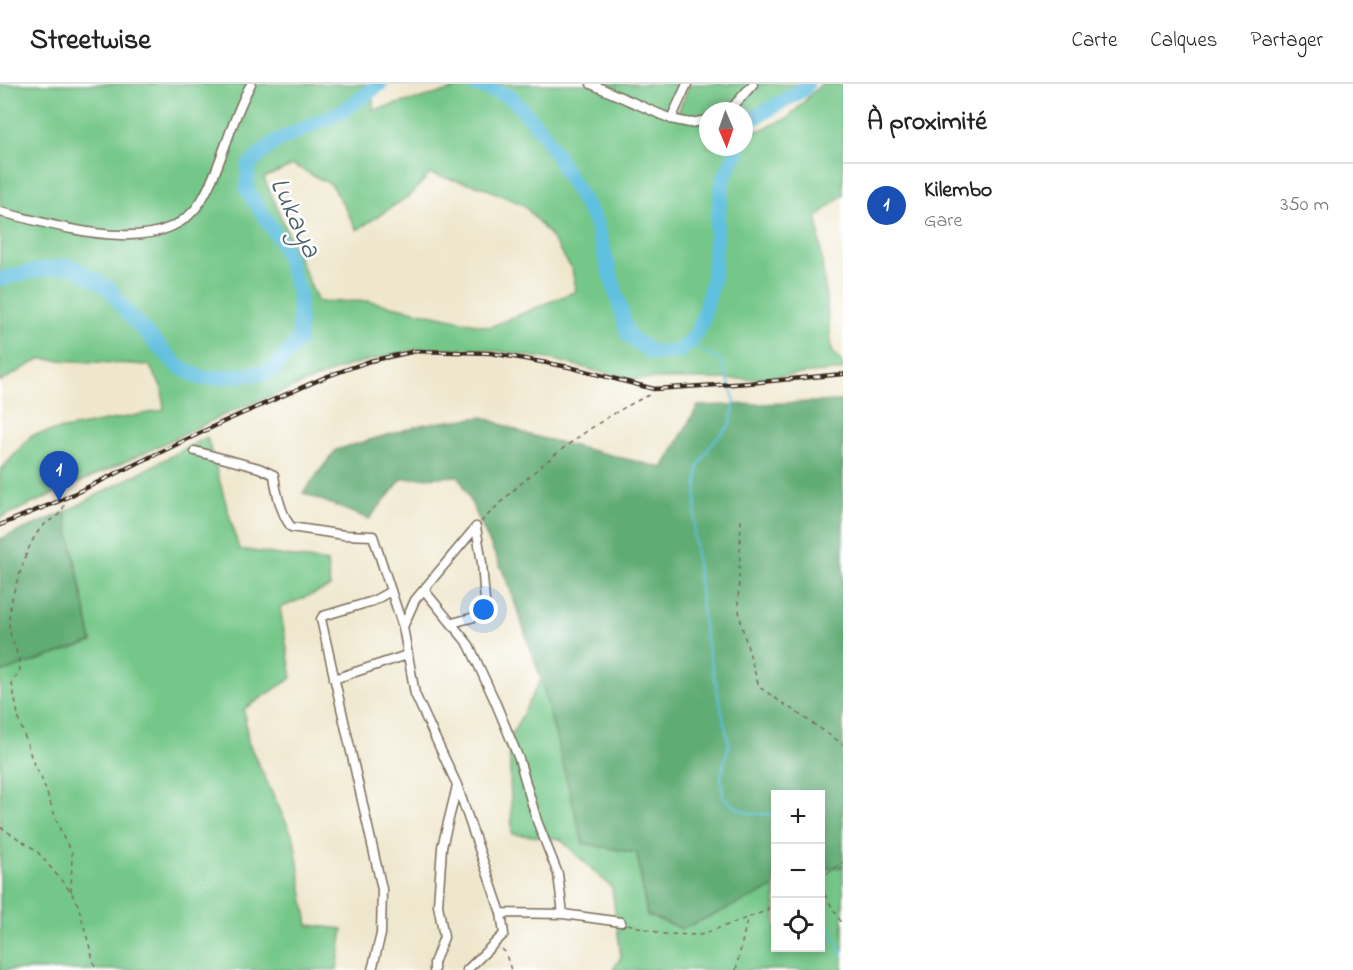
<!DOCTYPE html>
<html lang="fr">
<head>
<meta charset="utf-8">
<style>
  body { margin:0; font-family:"Indie Flower",sans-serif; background:#f2f2f2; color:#222 }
  .controls { position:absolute; right:18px; bottom:18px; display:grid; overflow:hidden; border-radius:0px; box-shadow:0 3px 9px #0003 }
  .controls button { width:54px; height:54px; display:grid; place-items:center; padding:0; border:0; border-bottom:2px solid #e0e0e0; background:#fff; color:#222; font:30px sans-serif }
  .compass { position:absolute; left:699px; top:18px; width:54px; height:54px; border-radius:50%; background:#fff; box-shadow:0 3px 9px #0003; rotate:178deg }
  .you { position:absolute; left:484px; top:526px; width:21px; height:21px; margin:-15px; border:4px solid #fff; border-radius:50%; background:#1a73e8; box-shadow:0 0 0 9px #1a73e833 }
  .badge { display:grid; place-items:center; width:39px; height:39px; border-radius:50%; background:#0b8043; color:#fff; font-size:20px; font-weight:700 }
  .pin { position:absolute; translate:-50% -50px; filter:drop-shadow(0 2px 3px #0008) }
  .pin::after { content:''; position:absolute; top:32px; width:21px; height:18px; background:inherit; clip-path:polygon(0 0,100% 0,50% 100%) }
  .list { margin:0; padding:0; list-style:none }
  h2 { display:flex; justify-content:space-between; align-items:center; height:78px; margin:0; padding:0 24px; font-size:26px }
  h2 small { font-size:20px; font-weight:400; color:#767676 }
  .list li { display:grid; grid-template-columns:39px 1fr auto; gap:18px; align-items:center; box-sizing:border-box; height:84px; padding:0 24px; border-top:2px solid #e0e0e0 }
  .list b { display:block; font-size:22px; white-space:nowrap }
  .list p { margin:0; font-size:20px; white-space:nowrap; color:#767676 }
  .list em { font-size:20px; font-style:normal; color:#767676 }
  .icon { flex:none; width:33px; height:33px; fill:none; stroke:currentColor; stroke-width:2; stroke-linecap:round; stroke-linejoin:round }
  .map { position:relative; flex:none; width:843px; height:886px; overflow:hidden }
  header { display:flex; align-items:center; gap:36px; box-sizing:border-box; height:84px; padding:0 30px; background:#fff; border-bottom:2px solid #e0e0e0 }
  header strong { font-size:28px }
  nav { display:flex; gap:33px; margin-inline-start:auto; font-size:21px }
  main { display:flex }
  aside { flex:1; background:#fff }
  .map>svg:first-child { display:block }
  .green { fill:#75c789; stroke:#587854; stroke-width:1.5; fill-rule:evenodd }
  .forest { fill:#60ac75; stroke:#4e6b4a; stroke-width:1.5 }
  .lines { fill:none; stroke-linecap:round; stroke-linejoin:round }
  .stream { stroke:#61c0df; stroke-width:2 }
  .river { stroke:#61c0df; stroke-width:15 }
  .street-casing { stroke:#7a6c5b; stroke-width:11 }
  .path { stroke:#7a6c5b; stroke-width:1.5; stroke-dasharray:4.5 4.5; stroke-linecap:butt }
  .street { stroke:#fff; stroke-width:8 }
  .rail-casing { stroke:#3b2a1e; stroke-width:4.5 }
  .rail { stroke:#fff; stroke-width:2; stroke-dasharray:7; stroke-linecap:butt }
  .labels { text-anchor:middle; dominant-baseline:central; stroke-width:5; stroke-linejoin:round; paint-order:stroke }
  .water-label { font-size:28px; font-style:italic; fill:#485e62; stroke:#fff }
</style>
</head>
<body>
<header>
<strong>Streetwise</strong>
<nav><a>Carte</a><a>Calques</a><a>Partager</a></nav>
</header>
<main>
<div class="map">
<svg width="843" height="886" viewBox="0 0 843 886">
  <rect width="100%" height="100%" fill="#fff"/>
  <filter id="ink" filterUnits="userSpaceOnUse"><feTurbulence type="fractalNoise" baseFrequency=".0167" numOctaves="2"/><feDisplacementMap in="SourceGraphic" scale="12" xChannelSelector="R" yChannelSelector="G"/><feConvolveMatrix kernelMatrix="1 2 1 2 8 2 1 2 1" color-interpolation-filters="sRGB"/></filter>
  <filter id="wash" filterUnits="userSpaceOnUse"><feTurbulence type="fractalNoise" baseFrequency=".008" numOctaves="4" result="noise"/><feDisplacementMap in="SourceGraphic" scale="24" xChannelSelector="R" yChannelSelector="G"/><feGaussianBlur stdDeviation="1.35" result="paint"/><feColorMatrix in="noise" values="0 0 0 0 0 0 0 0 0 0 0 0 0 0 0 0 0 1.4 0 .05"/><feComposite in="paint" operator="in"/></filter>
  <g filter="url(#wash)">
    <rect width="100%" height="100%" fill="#efe7cd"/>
    <!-- green -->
    <path class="green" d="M 0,0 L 373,0 L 373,26 L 453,6 L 453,0 L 681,0 L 675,14 L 671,29 L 679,31 L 677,30 L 690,0 L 800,0 L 749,32 L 757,47 L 788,34 L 821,0 L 843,0 L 843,111 L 817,133 L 832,267 L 843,280 L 843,286 L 749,295 L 627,295 L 555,276 L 476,264 L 418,265 L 350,281 L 228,329 L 140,371 L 0,434 L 0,387 L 32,351 L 164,326 L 162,304 L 149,281 L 40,275 L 0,298 ZM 708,27 L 744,27 L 744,63 L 708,63 ZM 293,81 L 332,101 L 357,146 L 409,112 L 430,90 L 480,102 L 524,121 L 551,153 L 572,185 L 576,207 L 490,243 L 369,217 L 318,218 L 264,94 Z
      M 207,353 L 239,465 L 327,478 L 330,503 L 280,524 L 292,594 L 244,625 L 248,658 L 294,755 L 308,841 L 343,845 L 337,886 L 0,886 L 0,589 L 92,558 L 65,428 Z
      M 541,595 L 583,759 L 637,769 L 647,831 L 682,845 L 775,803 L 776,864 L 820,864 L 821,784 L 843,783 L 843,886 L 613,886 L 621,873 L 612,804 L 560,755 L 512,750 L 509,656 Z"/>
    <!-- forest -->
    <path class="forest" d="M 843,317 L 843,783 L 821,784 L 820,710 L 776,710 L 775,803 L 682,845 L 647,831 L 637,769 L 583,759 L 541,595 L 508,499 L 459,392 L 402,395 L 369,435 L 303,409 L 336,366 L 425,340 L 483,333 L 529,351 L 663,384 L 698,322 Z
      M 65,428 L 92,558 L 0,589 L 0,455 Z"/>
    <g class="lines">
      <!-- stream -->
      <path class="stream" d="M 690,258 L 722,278 L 735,317 L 730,341 L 712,359 L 698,383 L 694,451 L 705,551 L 729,660 L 721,692 L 723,713 C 744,731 748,731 776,730
        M 820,815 L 832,849 L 843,871"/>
      <!-- river -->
      <path class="river" d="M 474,0 L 511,13 L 543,49 L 595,137 L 628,251 L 652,269 L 678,268 L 690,258 L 701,241 L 713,195 L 717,139 L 723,96 L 739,63
        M 744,51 L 751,36 L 804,5 L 807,0
        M 0,195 L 44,185 L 71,182 L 109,204 L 128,230 L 178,282 L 201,294 L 225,293 L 271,288 L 299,256 L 299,210 L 283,161 L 247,106 L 248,82 L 273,59 L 345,26 L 380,0"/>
    </g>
  </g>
  <g filter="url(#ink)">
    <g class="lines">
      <!-- street casing -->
      <g class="street-casing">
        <path id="street" d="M 591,0 L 671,35 L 690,39 L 708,36
          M 729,27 L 753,0
          M 671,35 L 687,0
          M 0,128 C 54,140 163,179 201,117 C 223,80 230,37 251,0
          M 195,367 L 259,384 L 274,391 C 276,408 281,429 291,443 L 344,451 L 373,452 L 403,543
          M 424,506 L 469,561 L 494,615 L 519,675 L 537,737 L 558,790 L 563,830
          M 452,539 L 486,530 L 482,479 L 476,443
          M 334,595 L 407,571
          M 501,829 L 563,830 L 621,838
          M 372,886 L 381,850 L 382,805 L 321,535 L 323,532 L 373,517 L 391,507
          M 434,886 L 434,879 L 444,853 L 438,821 L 442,763 L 457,702
          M 467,886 L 504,850 L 501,829 L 457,701 L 415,610 L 403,543 L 415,516 L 476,443"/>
      </g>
      <!-- path -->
      <path class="path" d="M 64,421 C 61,434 50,434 42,443 C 34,451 26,469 23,480 C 16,501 6,525 10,548 C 12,557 21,577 20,584 C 20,590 13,593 12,600 L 19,636 L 34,681 L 41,693 L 62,751 L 72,769 L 71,808
        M 741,436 L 738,521 L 742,543 L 759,603 L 843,660
        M 481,438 C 529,389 587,340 649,311
        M 0,743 L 36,766 L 71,808 L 78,821 L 96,886
        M 820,795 L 843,778
        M 820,803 L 843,841
        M 628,840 L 664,850 L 700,851 L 766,827 L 776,816
        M 502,865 L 505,868 L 511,886
        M 736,886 L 747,836"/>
      <!-- street -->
      <use href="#street" class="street"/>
      <!-- rail casing -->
      <g class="rail-casing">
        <path id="rail" d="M 0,441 L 59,417 L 225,337 L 328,292 L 370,277 L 416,267 L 491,269 L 569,283 L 654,305 L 749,299 L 843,290"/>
      </g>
      <!-- rail -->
      <use href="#rail" class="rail"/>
    </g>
  </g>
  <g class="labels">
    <!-- water labels -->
    <g class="water-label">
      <text transform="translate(294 134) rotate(65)">Lukaya</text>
    </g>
  </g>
</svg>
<div class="controls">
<button>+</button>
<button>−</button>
<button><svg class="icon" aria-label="locate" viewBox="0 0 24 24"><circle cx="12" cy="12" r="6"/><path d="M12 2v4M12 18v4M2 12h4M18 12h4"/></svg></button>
</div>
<svg class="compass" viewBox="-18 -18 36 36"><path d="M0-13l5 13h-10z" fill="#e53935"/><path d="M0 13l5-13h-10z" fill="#767676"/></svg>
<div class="you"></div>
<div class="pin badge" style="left:59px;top:417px;background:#1a4fb4">1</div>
</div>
<aside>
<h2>À proximité<small></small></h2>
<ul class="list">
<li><span class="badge" style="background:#1a4fb4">1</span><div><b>Kilembo</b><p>Gare</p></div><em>350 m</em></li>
</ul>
</aside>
</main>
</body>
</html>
